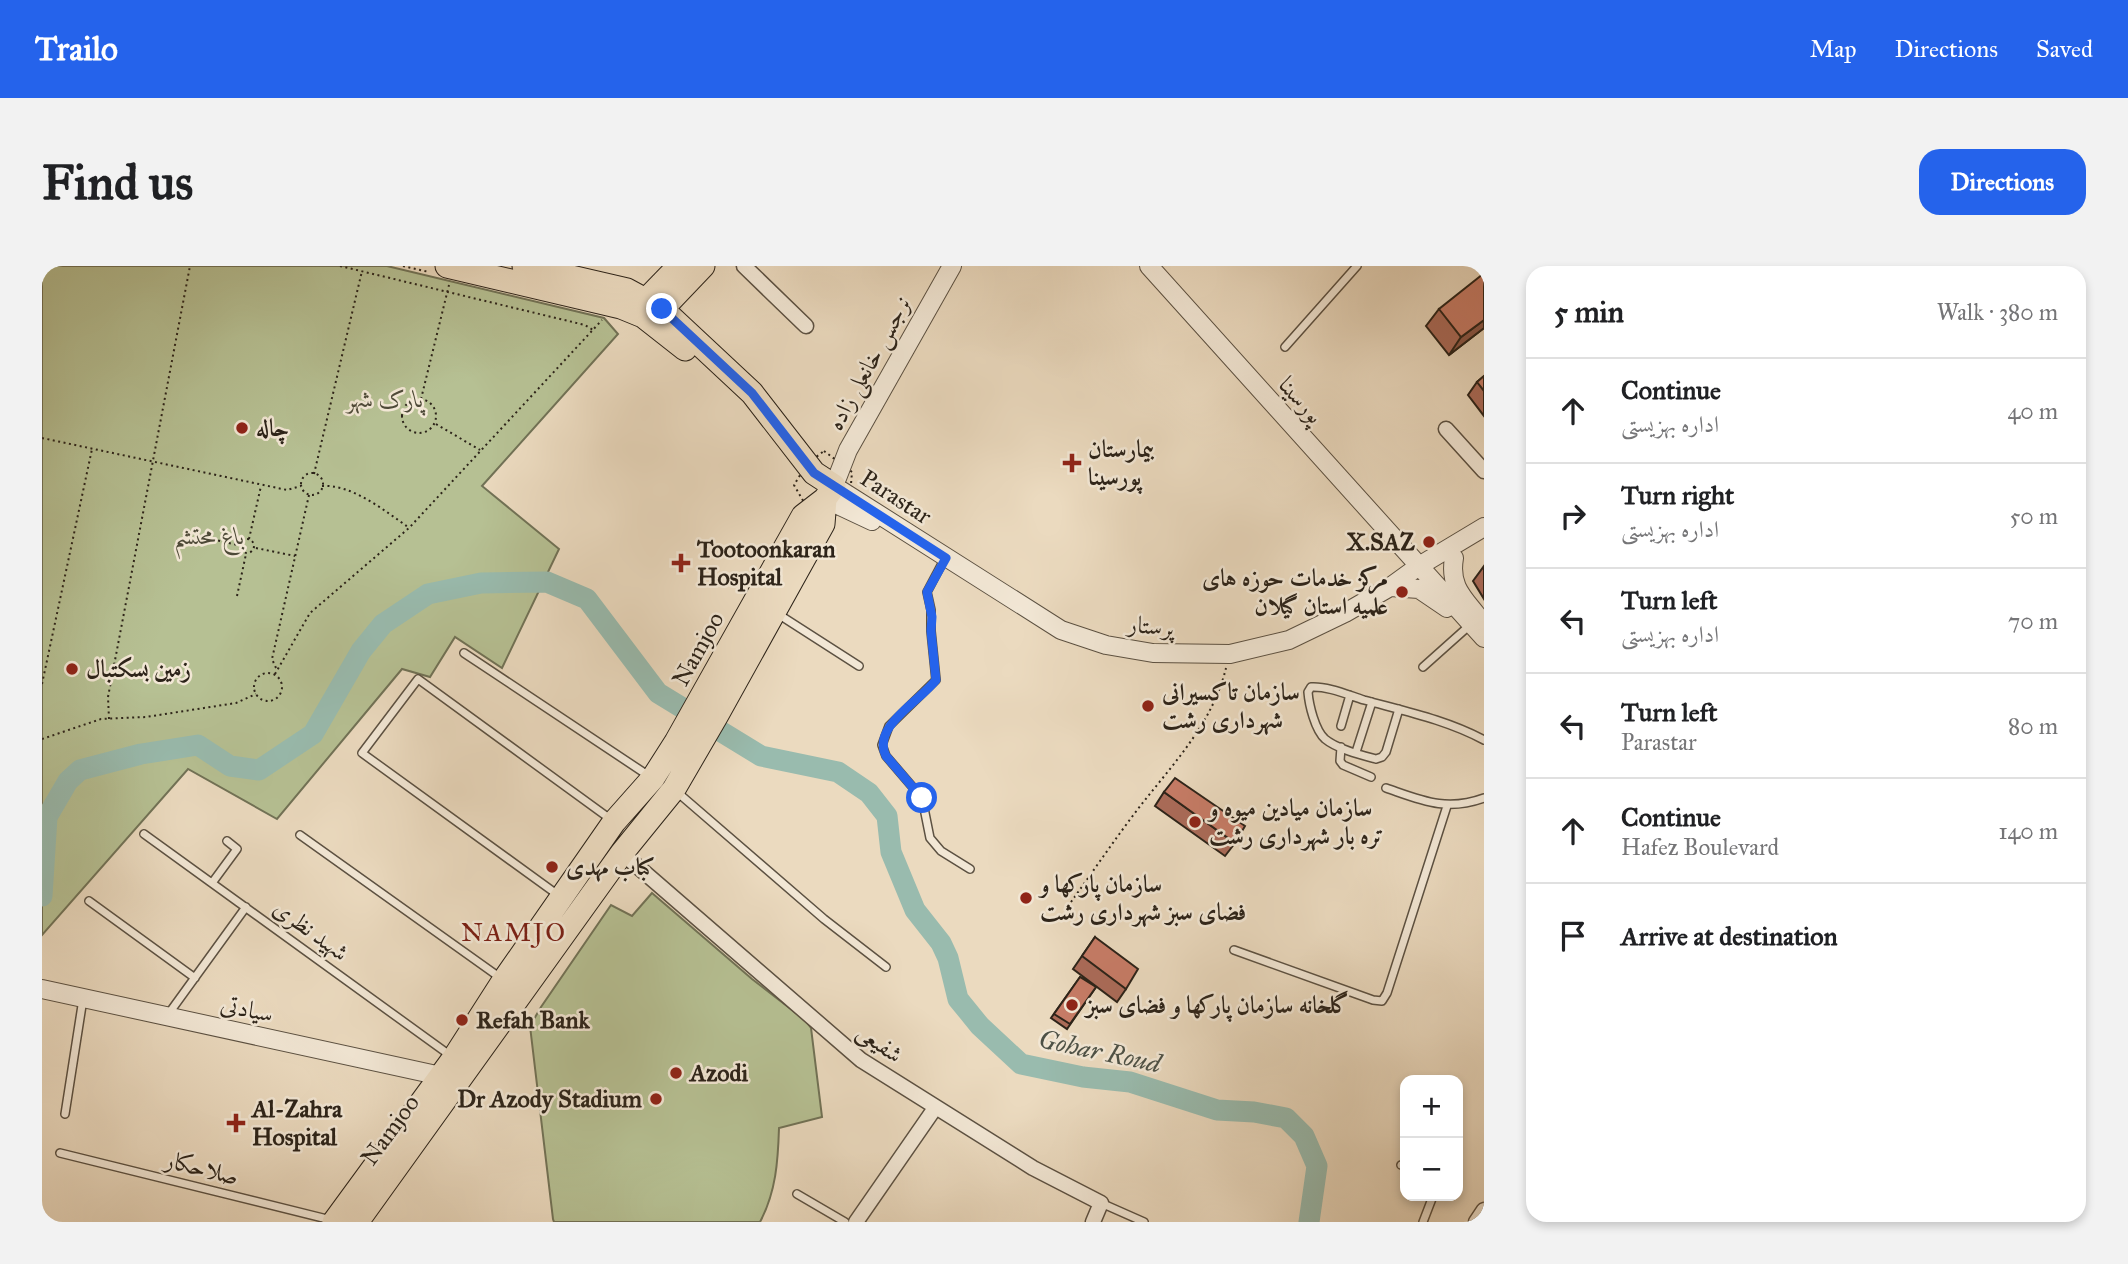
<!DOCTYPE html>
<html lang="en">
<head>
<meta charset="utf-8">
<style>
  body { margin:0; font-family:"IM FELL Great Primer",Amiri,serif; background:#f2f2f2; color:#202124 }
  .controls { position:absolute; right:21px; bottom:21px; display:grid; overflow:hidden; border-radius:14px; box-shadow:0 4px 10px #0003 }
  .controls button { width:63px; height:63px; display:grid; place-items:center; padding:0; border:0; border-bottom:2px solid #e0e0e0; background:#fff; color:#202124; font:35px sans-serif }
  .stop { position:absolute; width:21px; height:21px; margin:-16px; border:5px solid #2563eb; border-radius:50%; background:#fff }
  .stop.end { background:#2563eb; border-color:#fff; box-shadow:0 2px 7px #0008 }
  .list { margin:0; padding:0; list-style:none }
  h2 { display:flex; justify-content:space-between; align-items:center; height:91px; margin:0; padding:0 28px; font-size:30px }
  h2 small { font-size:23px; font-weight:400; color:#757577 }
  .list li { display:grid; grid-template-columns:46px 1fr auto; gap:21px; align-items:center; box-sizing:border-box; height:105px; padding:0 28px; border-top:2px solid #e0e0e0 }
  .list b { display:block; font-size:26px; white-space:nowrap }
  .list p { margin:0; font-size:23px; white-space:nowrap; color:#757577 }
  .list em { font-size:23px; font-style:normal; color:#757577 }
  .icon { flex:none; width:38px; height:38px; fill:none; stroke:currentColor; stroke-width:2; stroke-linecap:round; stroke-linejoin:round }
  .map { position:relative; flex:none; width:1442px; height:956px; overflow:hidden; border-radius:21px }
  header { display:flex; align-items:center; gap:42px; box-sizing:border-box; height:98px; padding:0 35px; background:#2563eb; color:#fff }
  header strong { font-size:33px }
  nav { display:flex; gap:38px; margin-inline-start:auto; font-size:24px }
  .intro { display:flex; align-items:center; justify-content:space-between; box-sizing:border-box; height:168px; padding:0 42px }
  h1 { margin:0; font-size:49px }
  .button { padding:18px 32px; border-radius:21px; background:#2563eb; color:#fff; font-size:24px; font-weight:700 }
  main { display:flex; gap:42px; padding:0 42px }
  aside { flex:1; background:#fff; border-radius:21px; box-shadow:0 4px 10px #0003 }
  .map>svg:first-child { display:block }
  .green { fill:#b6c093; stroke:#717256; stroke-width:2 }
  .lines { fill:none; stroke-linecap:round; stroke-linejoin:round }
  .river { stroke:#99bbae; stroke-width:21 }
  .service-casing { stroke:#5c5142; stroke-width:10 }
  .minor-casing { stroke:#5c5142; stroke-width:17 }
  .tertiary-casing { stroke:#5c5142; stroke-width:20 }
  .primary-casing { stroke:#2c2319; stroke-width:25 }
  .path { stroke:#2c2319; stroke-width:2; stroke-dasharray:2 3.5; stroke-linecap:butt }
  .service { stroke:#f2e7d5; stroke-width:7 }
  .minor { stroke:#f2e7d5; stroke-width:14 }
  .tertiary { stroke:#f2e7d5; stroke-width:18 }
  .primary { stroke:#ebdabf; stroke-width:23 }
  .wall { fill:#ab6b59; stroke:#2c2319; stroke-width:2 }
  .shaded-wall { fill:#8b5748; stroke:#2c2319; stroke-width:2 }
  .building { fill:#c77c67; stroke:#2c2319; stroke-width:2 }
  .route { stroke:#2563eb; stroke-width:9 }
  .poi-dot { fill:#8f2418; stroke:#f2e7d5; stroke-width:2.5 }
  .labels { text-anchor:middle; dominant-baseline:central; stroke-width:5; stroke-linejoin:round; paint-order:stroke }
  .street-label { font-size:24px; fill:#2c2319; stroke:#f2e7d5 }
  .park-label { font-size:24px; font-style:italic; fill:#4e4a38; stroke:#f2e7d5 }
  .poi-label { font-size:24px; font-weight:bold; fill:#2c2319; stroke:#f2e7d5; text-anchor:start }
  .neighbourhood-label { font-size:26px; letter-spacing:2px; fill:#7a1f14; stroke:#f2e7d5 }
  .water-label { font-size:26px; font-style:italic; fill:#4d5146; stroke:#f2e7d5 }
</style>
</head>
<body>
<header>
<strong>Trailo</strong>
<nav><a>Map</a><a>Directions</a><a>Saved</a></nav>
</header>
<div class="intro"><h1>Find us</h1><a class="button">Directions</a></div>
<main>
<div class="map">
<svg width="1442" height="956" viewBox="0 0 1442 956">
  <rect width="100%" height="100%" fill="#ebdabf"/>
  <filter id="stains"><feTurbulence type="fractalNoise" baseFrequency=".00286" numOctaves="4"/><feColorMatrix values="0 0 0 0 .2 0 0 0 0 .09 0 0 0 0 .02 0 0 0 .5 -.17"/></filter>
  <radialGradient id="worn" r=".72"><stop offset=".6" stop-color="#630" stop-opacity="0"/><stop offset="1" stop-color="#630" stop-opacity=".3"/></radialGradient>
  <!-- green -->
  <path class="green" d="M 0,0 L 345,0 L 562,52 L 576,68 L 440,220 L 517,283 L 460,402 L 413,371 L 388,411 L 360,403 L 235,553 L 146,503 L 0,669 Z
    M 610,627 L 710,713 L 763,754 L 769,762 L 780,851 L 737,862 C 736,895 734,926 718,956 L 512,956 L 511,953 L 488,760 L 499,741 L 569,639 L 590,650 Z"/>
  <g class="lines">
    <!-- river -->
    <path class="river" d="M 0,630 L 5,551 L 26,515 L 38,504 L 99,488 L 156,479 L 188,500 L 217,504 L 271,468 L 319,385 L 341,358 L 386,328 L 439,317 L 505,316 L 545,333 L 616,427 L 719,490 L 796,506 L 827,527 L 845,550 L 849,586 L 873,644 L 899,677 L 906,692 L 916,733 L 938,760 L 979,798 L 1041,811 L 1088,816 L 1175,844 L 1212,846 L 1244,852 L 1262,870 L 1275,900 L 1267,956"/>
    <!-- service casing -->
    <g class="service-casing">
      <path id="service" d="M 1243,81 L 1315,0
        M 903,292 L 885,326 L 889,344 L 889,365 L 894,414 L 847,460 L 840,479 L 844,490 L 880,532 L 888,572 L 899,585 L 928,603
        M 736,348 L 817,400
        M 422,387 L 607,510
        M 1381,401 L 1428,359
        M 1357,443 L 1344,486 L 1340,491 L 1334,493 C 1319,489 1295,483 1283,473 C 1273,464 1267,439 1266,426 L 1269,421 C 1286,420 1306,429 1322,434 C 1362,445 1405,454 1442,474
        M 1299,460 L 1308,429
        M 1299,481 L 1298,495 L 1301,499 L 1329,511
        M 1314,486 L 1330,436
        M 1344,522 C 1379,534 1404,546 1442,532
        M 635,526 L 782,653 L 844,701
        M 102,568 L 409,790
        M 258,569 L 460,713
        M 170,617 L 195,583 L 185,575
        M 516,629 L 320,487 L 376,413 L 571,555
        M 47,635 L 153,712
        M 1192,684 L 1331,734 L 1340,735 L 1345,727 L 1405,540
        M 125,750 L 204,641
        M 23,848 L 41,733
        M 18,887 L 289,954
        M 1359,899 L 1363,900
        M 755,928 L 803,956
        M 1059,937 L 1102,956
        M 1381,956 L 1391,930"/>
    </g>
    <!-- minor casing -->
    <g class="minor-casing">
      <path id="minor" d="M 702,0 L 764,60
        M 1404,163 L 1442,205
        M 580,587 L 819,794 L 991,902 L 1059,937 L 1051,956
        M 814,956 L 893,842
        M 1434,956 L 1442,944"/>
    </g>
    <!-- tertiary casing -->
    <g class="tertiary-casing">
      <path id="tertiary" d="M 910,0 L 806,184 L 792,220 L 1019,364 L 1064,379 L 1111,387 L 1188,388 L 1247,374 L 1303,347 L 1348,321 L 1377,300 L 1442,261
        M 1107,0 L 1442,372
        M 783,233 L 830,255
        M 1412,292 C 1407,321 1422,332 1438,353 L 1439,358
        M 1348,321 L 1377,323 L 1405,342
        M 0,723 L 399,810"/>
    </g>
    <!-- primary casing -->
    <g class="primary-casing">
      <path id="primary" d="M 405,0 L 579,41 L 601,50 L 643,83
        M 602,47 L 605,33 L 637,0
        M 607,48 L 620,43 L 661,0
        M 292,956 L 412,792 L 462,714 L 572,556 L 611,512 L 634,476 L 761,250 L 783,233 L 792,220 L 772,207 L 710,127 L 620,43 L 585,24 L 482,0
        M 315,956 L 580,587 L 632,523 L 675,449 L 781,258 L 783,233"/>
    </g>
    <!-- path -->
    <path class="path" d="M 298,0 L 543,59 L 551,64
      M 361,0 L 387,6
      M360 150a17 17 0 1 1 34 0a17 17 0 1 1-34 0Z
      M 379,133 L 407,19
      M 394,158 L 438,184
      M 0,172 L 245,224 L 259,220
      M 782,185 L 810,206 L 808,230 L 789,255 L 767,245 L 752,219 L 765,198 Z
      M259 218a11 11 0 1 1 22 0a11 11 0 1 1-22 0Z
      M 272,208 L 320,5
      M 280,220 C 310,218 343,245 366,261
      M 160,271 L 196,279
      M198 280a7 7 0 1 1 14 0a7 7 0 1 1-14 0Z
      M 207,273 L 219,220
      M 214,282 L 253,290
      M 195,330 L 204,288
      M 234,402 L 230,393 L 267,229
      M212 421a14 14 0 1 1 28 0a14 14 0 1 1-28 0Z
      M 233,408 L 268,347 L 367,262 L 560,54
      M 0,418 L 50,183
      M 67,453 L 66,431 L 148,0
      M 0,473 L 59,453 L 104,451 L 194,437 L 214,428
      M 1029,636 C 1052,604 1075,570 1099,539 C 1132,497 1171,456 1184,402"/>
    <!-- service -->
    <use href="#service" class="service"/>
    <!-- minor -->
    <use href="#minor" class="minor"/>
    <!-- tertiary -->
    <use href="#tertiary" class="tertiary"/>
    <!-- primary -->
    <use href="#primary" class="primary"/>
  </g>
  <!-- wall -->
  <path class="wall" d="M 1397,43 L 1442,62 L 1407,89 L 1384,60 Z
    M 1442,110 L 1442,150 L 1426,129 L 1435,116 Z
    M 1442,300 L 1442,333 L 1431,315 Z
    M 1122,526 L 1193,577 L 1183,590 L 1113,540 Z
    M 1053,671 L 1084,723 L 1075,736 L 1031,703 Z
    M 1038,711 L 1054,721 L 1025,763 L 1009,752 Z"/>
  <!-- shaded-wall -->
  <path class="shaded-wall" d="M 1442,54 L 1442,62 L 1407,89 L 1419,71 Z"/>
  <!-- building -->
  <path class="building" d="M 1441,8 L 1442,10 L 1442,54 L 1419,71 L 1397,43 Z
    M 1442,110 L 1442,125 L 1435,116 Z
    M 1133,512 L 1203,560 L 1193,577 L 1122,526 Z
    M 1053,671 L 1096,703 L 1084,723 L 1040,690 Z
    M 1038,711 L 1054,721 L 1028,758 L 1012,748 Z"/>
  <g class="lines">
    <!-- route -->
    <path class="route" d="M 620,43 L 710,127 L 772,207 L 904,292 L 885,326 L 890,351 L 889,365 L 894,414 C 878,435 829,461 844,490 L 880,532"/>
  </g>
  <!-- markers -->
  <g class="poi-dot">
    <circle cx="200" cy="162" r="7"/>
    <path d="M1026.5 186.5h7v7h7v7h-7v7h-7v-7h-7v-7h7z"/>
    <circle cx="1387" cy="276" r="7"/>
    <path d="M635.5 286.5h7v7h7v7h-7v7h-7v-7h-7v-7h7z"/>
    <circle cx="1360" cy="326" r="7"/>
    <circle cx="30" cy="403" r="7"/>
    <circle cx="1106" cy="440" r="7"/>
    <circle cx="1153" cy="556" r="7"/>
    <circle cx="510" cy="601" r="7"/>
    <circle cx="984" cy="632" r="7"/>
    <circle cx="1030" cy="739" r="7"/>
    <circle cx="420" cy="754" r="7"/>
    <circle cx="634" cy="807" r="7"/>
    <circle cx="614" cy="833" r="7"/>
    <path d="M190.5 846.5h7v7h7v7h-7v7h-7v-7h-7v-7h7z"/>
  </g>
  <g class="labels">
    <!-- street labels -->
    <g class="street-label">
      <text transform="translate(827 97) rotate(-61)">نرجس خانعلی زاده</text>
      <text transform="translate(1259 134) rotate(48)">پورسینا</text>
      <text transform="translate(854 231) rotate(33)">Parastar</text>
      <text transform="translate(1109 360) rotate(6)">پرستار</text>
      <text transform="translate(656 383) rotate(-61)">Namjoo</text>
      <text transform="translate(269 664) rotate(36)">شهید نظری</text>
      <text transform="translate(205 743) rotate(12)">سیادتی</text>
      <text transform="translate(838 777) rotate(36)">شفیعی</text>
      <text transform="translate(348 864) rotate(-54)">Namjoo</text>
      <text transform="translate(160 902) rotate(14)">صلاحکار</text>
    </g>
    <!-- park labels -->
    <g class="park-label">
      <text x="343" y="133">پارک شهر</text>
      <text x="167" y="270">باغ محتشم</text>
    </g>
    <!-- poi labels -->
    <g class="poi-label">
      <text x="214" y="162">چاله</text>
      <text x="1046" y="183">بیمارستان<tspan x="1046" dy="28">پورسینا</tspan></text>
      <text x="1373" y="276" text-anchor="end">X.SAZ</text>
      <text x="655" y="283">Tootoonkaran<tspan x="655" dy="28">Hospital</tspan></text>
      <text x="1346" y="312" text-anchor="end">مرکز خدمات حوزه های<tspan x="1346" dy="28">علمیه استان گیلان</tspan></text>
      <text x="44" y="403">زمین بسکتبال</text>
      <text x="1120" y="426">سازمان تاکسیرانی<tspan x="1120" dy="28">شهرداری رشت</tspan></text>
      <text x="1167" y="542">سازمان میادین میوه و<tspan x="1167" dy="28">تره بار شهرداری رشت</tspan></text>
      <text x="524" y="601">کباب مهدی</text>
      <text x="998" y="618">سازمان پارکها و<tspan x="998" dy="28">فضای سبز شهرداری رشت</tspan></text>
      <text x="1044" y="739">گلخانه سازمان پارکها و فضای سبز</text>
      <text x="434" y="754">Refah Bank</text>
      <text x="648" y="807">Azodi</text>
      <text x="600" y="833" text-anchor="end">Dr Azody Stadium</text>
      <text x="210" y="843">Al-Zahra<tspan x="210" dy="28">Hospital</tspan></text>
    </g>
    <!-- neighbourhood labels -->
    <g class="neighbourhood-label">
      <text x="472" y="666">NAMJO</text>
    </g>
    <!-- water labels -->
    <g class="water-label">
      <text transform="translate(1058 785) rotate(12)">Gohar Roud</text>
    </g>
  </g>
  <rect width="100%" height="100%" filter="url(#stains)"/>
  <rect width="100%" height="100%" fill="url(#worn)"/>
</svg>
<div class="controls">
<button>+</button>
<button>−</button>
</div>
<div class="stop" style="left:880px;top:532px"></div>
<div class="stop end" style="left:620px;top:43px"></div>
</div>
<aside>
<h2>5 min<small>Walk · 380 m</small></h2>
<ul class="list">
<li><svg class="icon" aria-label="ahead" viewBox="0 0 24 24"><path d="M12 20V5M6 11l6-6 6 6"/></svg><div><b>Continue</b><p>اداره بهزیستی</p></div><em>40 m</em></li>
<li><svg class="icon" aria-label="right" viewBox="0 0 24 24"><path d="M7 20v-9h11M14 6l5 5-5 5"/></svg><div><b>Turn right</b><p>اداره بهزیستی</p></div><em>50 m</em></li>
<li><svg class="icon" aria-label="left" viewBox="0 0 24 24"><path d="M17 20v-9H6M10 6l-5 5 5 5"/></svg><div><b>Turn left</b><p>اداره بهزیستی</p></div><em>70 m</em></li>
<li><svg class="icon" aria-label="left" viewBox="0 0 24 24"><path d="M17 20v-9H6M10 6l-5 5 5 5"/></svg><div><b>Turn left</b><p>Parastar</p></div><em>80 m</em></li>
<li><svg class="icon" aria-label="ahead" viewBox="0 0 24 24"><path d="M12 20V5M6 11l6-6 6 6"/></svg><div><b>Continue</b><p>Hafez Boulevard</p></div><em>140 m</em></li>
<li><svg class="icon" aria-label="arrive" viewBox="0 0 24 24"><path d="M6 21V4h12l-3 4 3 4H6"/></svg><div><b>Arrive at destination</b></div></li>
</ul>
</aside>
</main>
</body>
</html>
